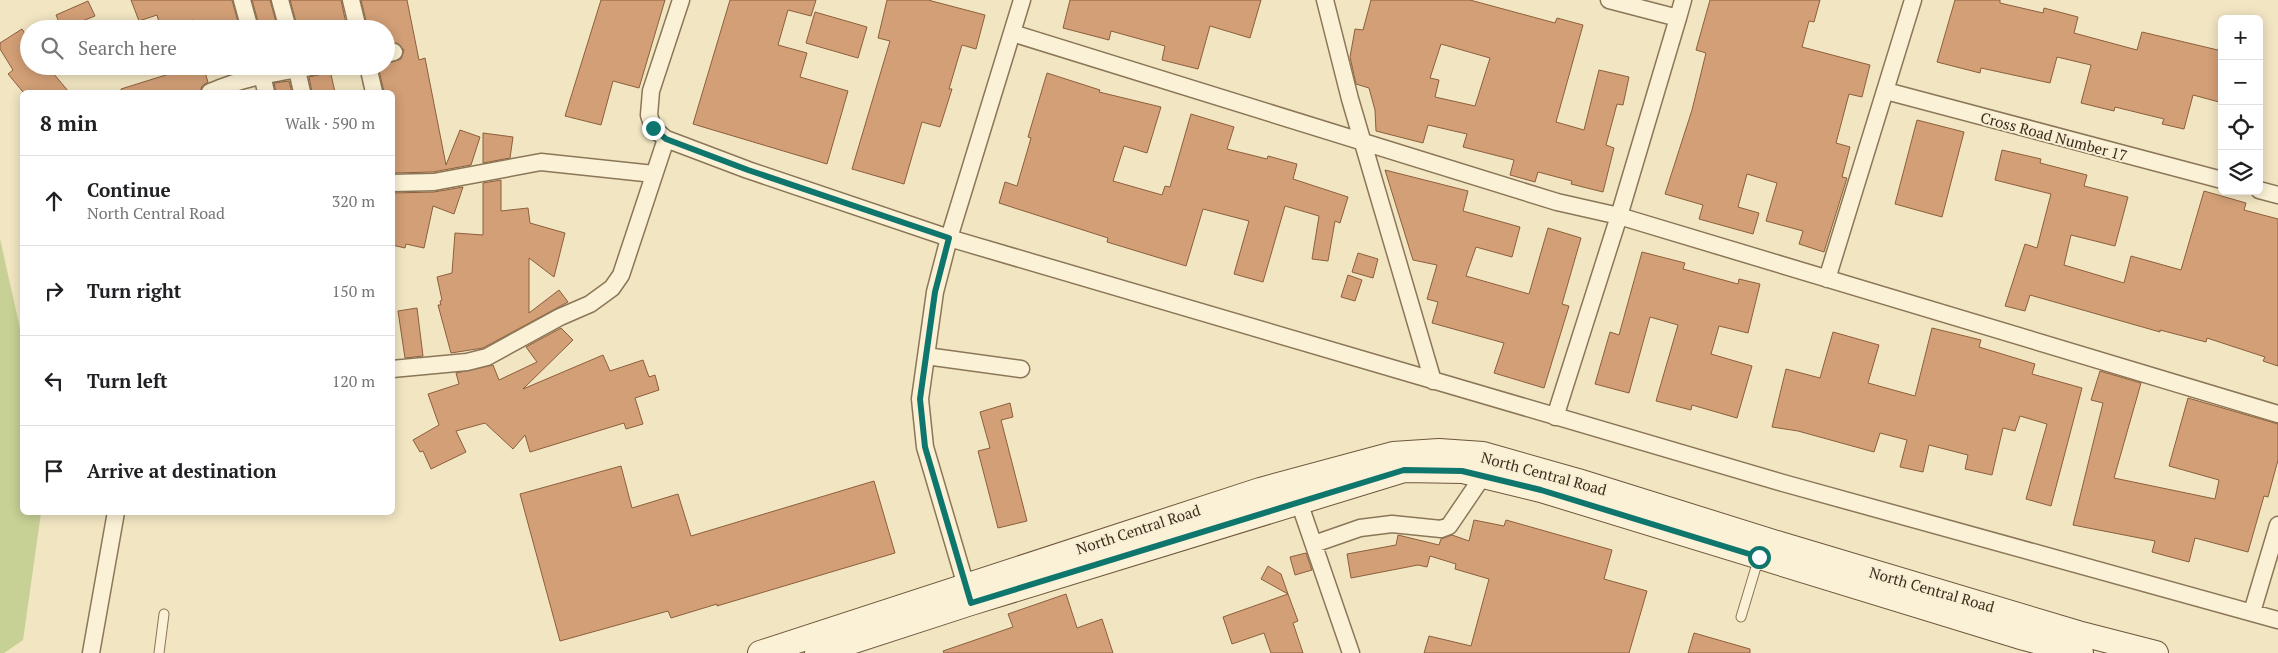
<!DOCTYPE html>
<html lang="en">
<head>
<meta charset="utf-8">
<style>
  body { margin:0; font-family:"PT Serif",serif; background:#f2f2f2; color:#202124 }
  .controls { position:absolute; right:15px; top:15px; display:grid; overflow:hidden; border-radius:8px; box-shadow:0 2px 12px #0003 }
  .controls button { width:45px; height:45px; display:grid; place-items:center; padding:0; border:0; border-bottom:1px solid #e0e0e0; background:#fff; color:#202124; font:25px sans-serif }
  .stop { position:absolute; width:15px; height:15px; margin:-11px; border:4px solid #0f766e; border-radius:50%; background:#fff }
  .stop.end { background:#0f766e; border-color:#fff; box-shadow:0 1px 5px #0008 }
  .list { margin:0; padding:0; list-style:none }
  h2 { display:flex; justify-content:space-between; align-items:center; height:65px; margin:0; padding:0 20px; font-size:21px }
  h2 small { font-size:16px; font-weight:400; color:#757577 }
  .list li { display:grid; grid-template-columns:32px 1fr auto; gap:15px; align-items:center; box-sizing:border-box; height:90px; padding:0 20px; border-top:1px solid #e0e0e0 }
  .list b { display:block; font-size:19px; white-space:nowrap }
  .list p { margin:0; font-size:16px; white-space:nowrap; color:#757577 }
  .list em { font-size:16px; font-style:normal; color:#757577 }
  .icon { flex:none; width:28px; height:28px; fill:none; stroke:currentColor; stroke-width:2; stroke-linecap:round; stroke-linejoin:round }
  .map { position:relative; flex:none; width:2278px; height:653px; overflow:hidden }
  .search { position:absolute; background:#fff; box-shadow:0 2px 12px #0003; left:20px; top:20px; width:375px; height:55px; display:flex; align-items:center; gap:12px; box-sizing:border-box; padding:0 18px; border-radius:28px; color:#757577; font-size:19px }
  .panel { position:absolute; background:#fff; box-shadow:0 2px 12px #0003; left:20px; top:90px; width:375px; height:425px; border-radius:8px }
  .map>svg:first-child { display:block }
  .green { fill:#c7d095 }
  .building { fill:#d29f76; stroke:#8d5f3c; fill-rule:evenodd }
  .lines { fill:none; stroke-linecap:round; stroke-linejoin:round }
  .service-casing { stroke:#8c7658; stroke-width:11 }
  .minor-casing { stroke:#8c7658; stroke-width:19 }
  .secondary-casing { stroke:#6e563b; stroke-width:26 }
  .service { stroke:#fbf1d6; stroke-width:9 }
  .minor { stroke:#fbf1d6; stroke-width:16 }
  .secondary { stroke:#fbf1d6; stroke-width:24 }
  .route { stroke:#0f766e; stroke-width:6 }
  .labels { text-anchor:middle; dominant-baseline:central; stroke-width:4; stroke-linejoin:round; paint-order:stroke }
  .street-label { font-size:15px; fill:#3b2d1d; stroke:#f8eed3 }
</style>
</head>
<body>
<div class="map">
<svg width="2278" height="653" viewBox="0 0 2278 653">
  <rect width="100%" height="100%" fill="#f1e5c2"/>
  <!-- green -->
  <path class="green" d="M 0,239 L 22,337 L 22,512 L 41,513 L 23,640 L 4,653 L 0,653 Z"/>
  <!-- building -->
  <path class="building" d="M 131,0 L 232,0 L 240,29 L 196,29 L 193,20 L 161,29 L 157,15 L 139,21 Z
    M 252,0 L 270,0 L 278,29 L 260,29 Z
    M 290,0 L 341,0 L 347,28 L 298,29 Z
    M 361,0 L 407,0 L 419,60 L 425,58 L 446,165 L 460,130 L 480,137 L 471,165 L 433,172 L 394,173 L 392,92 L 384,92 L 378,66 L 386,66 L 386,64 L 401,59 L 404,50 L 397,43 L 386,44 L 386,29 L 368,29 Z
    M 601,0 L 665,0 L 639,88 L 613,81 L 601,125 L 565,116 Z
    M 730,0 L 816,0 L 811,16 L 788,10 L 778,45 L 807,53 L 800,77 L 848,91 L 827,164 L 693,124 Z
    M 887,0 L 928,0 L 985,15 L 976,49 L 962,45 L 949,89 L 952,89 L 940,127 L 922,122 L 904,184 L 852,169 L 890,41 L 878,38 Z
    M 1070,0 L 1261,0 L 1250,38 L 1210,26 L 1198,69 L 1162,60 L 1165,46 L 1111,31 L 1109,40 L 1063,28 Z
    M 1371,0 L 1470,0 L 1555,23 L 1557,18 L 1583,25 L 1556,122 L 1584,130 L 1599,70 L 1629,77 L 1623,105 L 1617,104 L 1606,145 L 1614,148 L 1603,192 L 1571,184 L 1572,181 L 1538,172 L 1535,182 L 1510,175 L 1514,160 L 1463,147 L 1467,134 L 1428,125 L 1423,143 L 1376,131 L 1375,110 L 1369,88 L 1356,84 L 1350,57 L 1355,29 L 1363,30 ZM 1441,44 L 1490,58 L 1475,106 L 1435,97 L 1439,80 L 1430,78 Z
    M 1710,0 L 1820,0 L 1814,22 L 1809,21 L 1802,47 L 1870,65 L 1862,97 L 1849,94 L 1836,143 L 1850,147 L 1842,177 L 1847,178 L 1824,252 L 1799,244 L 1803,231 L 1766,221 L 1777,183 L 1747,174 L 1738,207 L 1759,213 L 1753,234 L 1699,219 L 1703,205 L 1665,194 L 1692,110 L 1706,53 L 1696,50 Z
    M 1955,0 L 2000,0 L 2000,3 L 2043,13 L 2044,8 L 2078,17 L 2074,33 L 2137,50 L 2142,32 L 2222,51 L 2222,91 L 2219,102 L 2193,95 L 2184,129 L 2162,124 L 2164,119 L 2115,107 L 2114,111 L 2081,103 L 2091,65 L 2057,57 L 2050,83 L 1981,68 L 1980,73 L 1937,62 Z
    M 88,1 L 95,16 L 62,29 L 56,15 Z
    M 815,12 L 867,27 L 858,58 L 806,43 Z
    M 22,29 L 29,40 L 29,66 L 47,66 L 69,92 L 23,92 L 8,74 L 13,70 L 0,49 L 0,43 Z
    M 167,66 L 203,66 L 208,82 L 202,86 L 200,92 L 121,92 L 121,89 L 169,74 Z
    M 326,66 L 329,66 L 335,92 L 312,92 L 309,77 L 322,74 Z
    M 1047,73 L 1100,90 L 1099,92 L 1161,107 L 1147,153 L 1124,146 L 1113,181 L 1162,195 L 1165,186 L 1170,187 L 1191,114 L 1234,127 L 1227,149 L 1267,159 L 1268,156 L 1297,164 L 1293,179 L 1348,197 L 1340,223 L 1335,221 L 1328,261 L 1312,259 L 1319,216 L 1285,206 L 1263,282 L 1234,274 L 1249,221 L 1203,209 L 1186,266 L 1107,242 L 1108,238 L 999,203 L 1005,182 L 1017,186 L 1031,138 L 1028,137 Z
    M 289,81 L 292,92 L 276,92 L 274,83 Z
    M 1917,120 L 1964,132 L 1942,217 L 1895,204 Z
    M 483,133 L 513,137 L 510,158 L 483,163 Z
    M 2002,150 L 2041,159 L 2040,163 L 2087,175 L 2084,186 L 2128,197 L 2115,246 L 2071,235 L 2064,265 L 2124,283 L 2131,256 L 2181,270 L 2204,191 L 2246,203 L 2244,210 L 2278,219 L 2278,366 L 2263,361 L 2265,357 L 2207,338 L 2206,342 L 2160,330 L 2160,332 L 2030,295 L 2025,311 L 2005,306 L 2025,244 L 2037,248 L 2051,194 L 1995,180 Z
    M 1385,170 L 1468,191 L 1463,211 L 1520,227 L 1512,257 L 1476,247 L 1466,276 L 1529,294 L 1548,228 L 1581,238 L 1562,304 L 1569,306 L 1544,388 L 1494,373 L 1504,343 L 1432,323 L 1438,302 L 1427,299 L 1437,265 L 1413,260 Z
    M 501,180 L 501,211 L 528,208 L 530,223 L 565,233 L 554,277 L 529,258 L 529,313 L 559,290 L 568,302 L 483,348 L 451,353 L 438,305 L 441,305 L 440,301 L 442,300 L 437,277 L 452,273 L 455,233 L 483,235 L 483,183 Z
    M 463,187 L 454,214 L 433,206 L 424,248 L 406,244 L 405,248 L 392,245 L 392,193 L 434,192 Z
    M 1642,252 L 1685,263 L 1683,269 L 1738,284 L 1739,279 L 1760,284 L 1748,333 L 1719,326 L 1711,354 L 1752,366 L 1737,418 L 1692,405 L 1691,410 L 1656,401 L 1678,325 L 1650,317 L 1629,393 L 1595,384 L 1610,332 L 1619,335 Z
    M 1358,253 L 1378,259 L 1373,278 L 1352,272 Z
    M 1348,275 L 1362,280 L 1355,301 L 1341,297 Z
    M 417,308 L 423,356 L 405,358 L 398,311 Z
    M 561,328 L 573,340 L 523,389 L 603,355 L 610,371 L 643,360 L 649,377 L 655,375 L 659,390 L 635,398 L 643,424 L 626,429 L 624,423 L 530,452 L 525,435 L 513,449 L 485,423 L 456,431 L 466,452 L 431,469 L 423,451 L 420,452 L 413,440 L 439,425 L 428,394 L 459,384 L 456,373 L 493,365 L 499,380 L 537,362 L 526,347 Z
    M 1932,328 L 1981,340 L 1979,347 L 2035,364 L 2032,374 L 2082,388 L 2051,506 L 2026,499 L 2047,424 L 2020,416 L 2015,431 L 2003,428 L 1992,475 L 1965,469 L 1968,455 L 1929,445 L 1923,472 L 1900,467 L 1907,440 L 1880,433 L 1874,452 L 1798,431 L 1772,427 L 1786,369 L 1820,378 L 1833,332 L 1879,345 L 1868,383 L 1915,396 Z
    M 2100,371 L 2141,383 L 2114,478 L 2215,499 L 2219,480 L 2169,466 L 2188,398 L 2278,424 L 2278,460 L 2268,497 L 2264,496 L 2248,552 L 2195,538 L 2189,562 L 2152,552 L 2155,541 L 2073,525 L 2103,403 L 2091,400 Z
    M 1010,403 L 1013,417 L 1001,420 L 1027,521 L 998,528 L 978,451 L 990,448 L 980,412 Z
    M 621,466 L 632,508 L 678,494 L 691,536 L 874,481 L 895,553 L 717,606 L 717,604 L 671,618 L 668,611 L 560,641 L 520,494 Z
    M 1474,520 L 1504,526 L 1506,520 L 1612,550 L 1604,579 L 1647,591 L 1629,653 L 1424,653 L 1429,636 L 1471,646 L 1489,579 L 1455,569 L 1456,564 L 1430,556 L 1427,567 L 1418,565 L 1351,578 L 1347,554 L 1396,545 L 1398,535 L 1439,545 L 1441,539 L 1452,535 L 1469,541 Z
    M 1306,553 L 1312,570 L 1295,575 L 1290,557 Z
    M 1268,566 L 1281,574 L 1288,594 L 1261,579 Z
    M 1066,594 L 1077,628 L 1102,619 L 1113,653 L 944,653 L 943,651 L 1013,627 L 1008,614 Z
    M 1288,594 L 1298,621 L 1293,623 L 1303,653 L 1271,653 L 1264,633 L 1232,644 L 1223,617 Z
    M 1694,633 L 1750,649 L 1750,653 L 1688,653 Z"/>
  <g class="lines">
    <!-- service casing -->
    <g class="service-casing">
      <path id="service" d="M 1741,617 L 1759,557
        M 159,653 L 164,614"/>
    </g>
    <!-- minor casing -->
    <g class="minor-casing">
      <path id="minor" d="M 242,0 L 250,29
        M 280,0 L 288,29
        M 351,0 L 358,29
        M 681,0 L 651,91 L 649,115 L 653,128 L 666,139 L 748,170 L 949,238 L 1783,483 L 2278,620
        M 1325,0 L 1350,99 L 1433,381
        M 1609,0 L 1678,18 L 1619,216 L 2278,414
        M 1678,18 L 1683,0
        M 1012,33 L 1557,202 L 1619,216 L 1555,417
        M 386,54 L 394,52
        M 260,66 L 266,92
        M 296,66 L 302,92
        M 368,66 L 374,92
        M 1886,91 L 2222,180
        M 210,92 C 247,76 276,73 316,66
        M 392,183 L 434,182 L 541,162 L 654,174
        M 2259,190 L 2278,195
        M 1827,279 L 1913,0
        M 926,356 L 1021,369
        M 392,369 L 467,362 L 487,357 L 560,317 L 590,304 L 612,288 L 621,275 L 666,139
        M 1299,502 L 1351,653
        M 1314,544 L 1360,528 L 1392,524 L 1441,529 L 1449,526 L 1483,476
        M 969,596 L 925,447 L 920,399 L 935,292 L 949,238 L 1022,0
        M 2252,612 L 2278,525
        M 91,653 L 116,512"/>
    </g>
    <!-- secondary casing -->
    <g class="secondary-casing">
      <path id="secondary" d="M 760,653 L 1260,490 L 1393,454 L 1439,451 L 1483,454 L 1578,481 L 1780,544 L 2078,633 L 2156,653
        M 817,653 L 971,603 L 1404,470 L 1463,471 L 1541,490 L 2024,638 L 2081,653"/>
    </g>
    <!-- service -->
    <use href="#service" class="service"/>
    <!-- minor -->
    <use href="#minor" class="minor"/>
    <!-- secondary -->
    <use href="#secondary" class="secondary"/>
  </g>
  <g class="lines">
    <!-- route -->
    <path class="route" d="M 653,128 L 666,139 L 748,170 L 949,238 L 935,292 L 920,399 L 925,447 L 971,603 L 1404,470 L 1462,471 L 1541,490 L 1759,557"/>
  </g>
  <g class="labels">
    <!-- street labels -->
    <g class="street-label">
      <text transform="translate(2054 136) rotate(15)">Cross Road Number 17</text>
      <text transform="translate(1544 473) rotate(15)">North Central Road</text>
      <text transform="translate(1138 529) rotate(-18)">North Central Road</text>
      <text transform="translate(1932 589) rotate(16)">North Central Road</text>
    </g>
  </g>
</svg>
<div class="controls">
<button>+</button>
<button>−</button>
<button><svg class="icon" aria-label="locate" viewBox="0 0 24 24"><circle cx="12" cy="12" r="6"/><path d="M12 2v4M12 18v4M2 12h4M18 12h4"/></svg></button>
<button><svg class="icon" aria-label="layers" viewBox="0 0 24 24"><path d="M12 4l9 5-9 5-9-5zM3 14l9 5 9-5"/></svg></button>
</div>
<div class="stop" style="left:1759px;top:557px"></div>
<div class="stop end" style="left:653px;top:128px"></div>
<div class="search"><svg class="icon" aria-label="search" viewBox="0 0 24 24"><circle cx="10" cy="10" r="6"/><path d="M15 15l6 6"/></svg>Search here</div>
<section class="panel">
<h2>8 min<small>Walk · 590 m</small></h2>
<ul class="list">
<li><svg class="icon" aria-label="ahead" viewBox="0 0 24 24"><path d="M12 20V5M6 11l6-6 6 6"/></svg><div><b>Continue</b><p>North Central Road</p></div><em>320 m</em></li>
<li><svg class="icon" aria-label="right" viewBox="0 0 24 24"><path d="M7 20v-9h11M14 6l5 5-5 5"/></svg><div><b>Turn right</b></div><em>150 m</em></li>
<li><svg class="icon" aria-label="left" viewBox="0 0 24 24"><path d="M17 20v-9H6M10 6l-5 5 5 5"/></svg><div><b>Turn left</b></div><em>120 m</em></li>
<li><svg class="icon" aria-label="arrive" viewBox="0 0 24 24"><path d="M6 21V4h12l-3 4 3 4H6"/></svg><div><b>Arrive at destination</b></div></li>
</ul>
</section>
</div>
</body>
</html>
